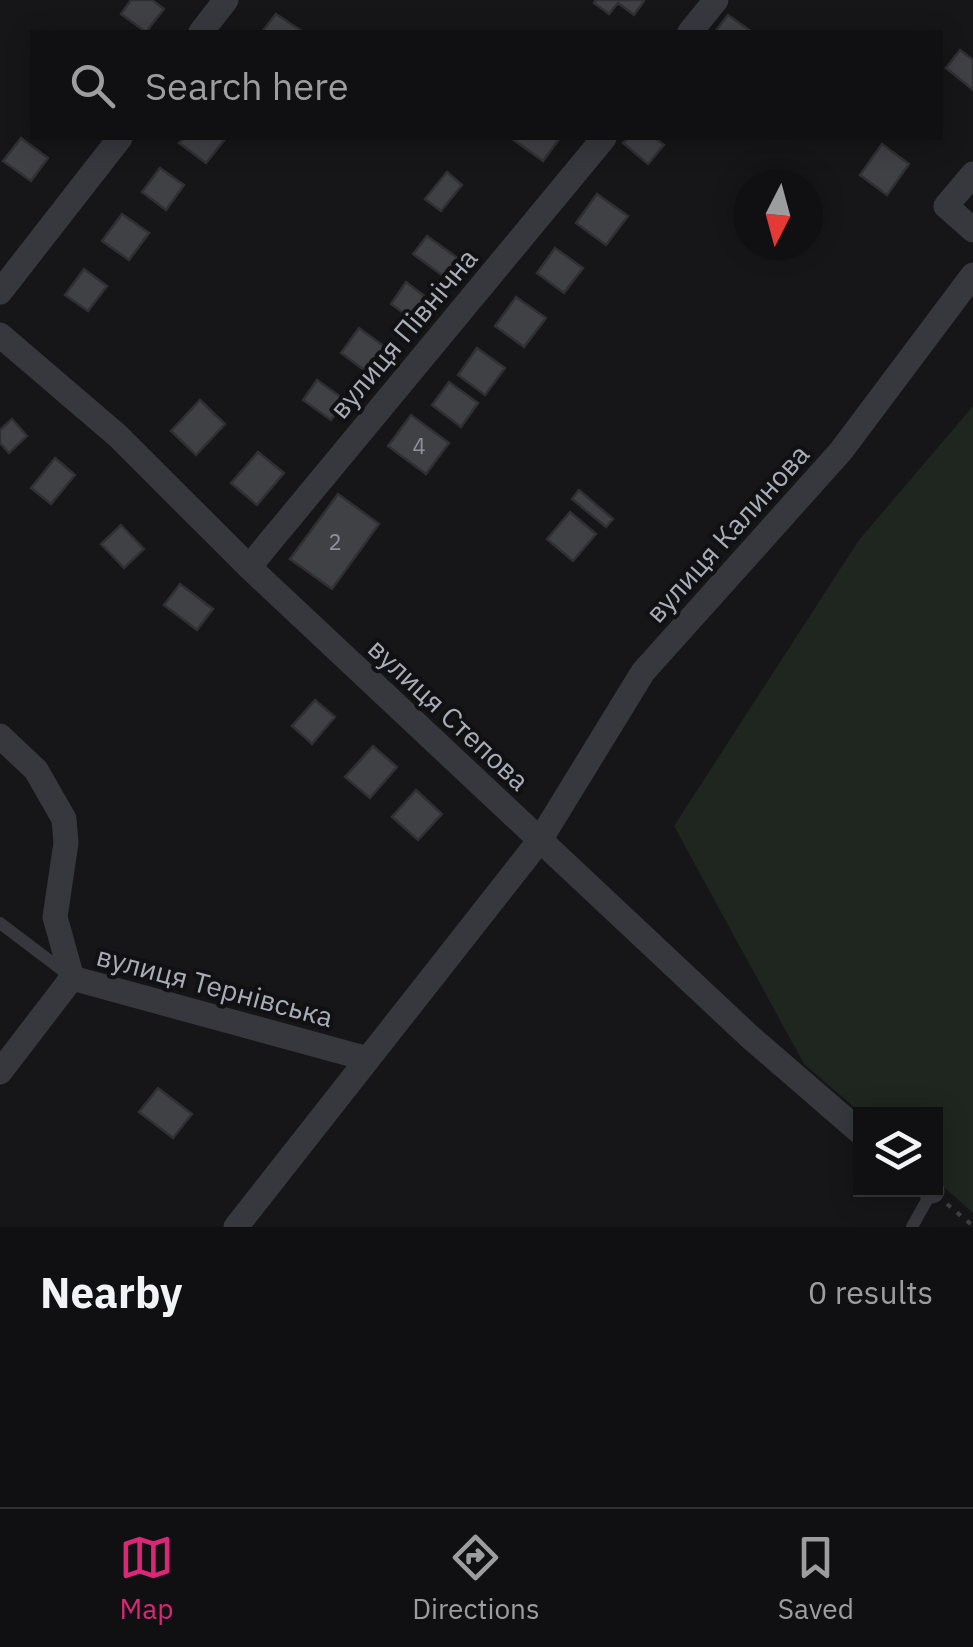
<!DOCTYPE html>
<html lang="en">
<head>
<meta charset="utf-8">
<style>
  body { margin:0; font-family:"IBM Plex Sans",sans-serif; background:#1e1e20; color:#f1f3f6 }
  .controls { position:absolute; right:30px; bottom:30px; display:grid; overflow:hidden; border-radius:0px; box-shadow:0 5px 25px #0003 }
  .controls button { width:90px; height:90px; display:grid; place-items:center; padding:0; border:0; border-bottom:2px solid #303032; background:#101012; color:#f1f3f6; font:50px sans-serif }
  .compass { position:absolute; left:733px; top:170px; width:90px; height:90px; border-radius:50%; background:#101012; box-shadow:0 5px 25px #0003; rotate:186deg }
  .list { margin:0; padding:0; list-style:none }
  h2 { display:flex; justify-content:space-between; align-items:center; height:130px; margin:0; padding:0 40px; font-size:42px }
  h2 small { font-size:32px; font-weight:400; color:#9c9d9f }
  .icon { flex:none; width:55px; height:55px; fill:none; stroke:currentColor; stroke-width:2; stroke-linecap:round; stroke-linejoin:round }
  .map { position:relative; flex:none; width:973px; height:1227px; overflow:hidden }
  .search { position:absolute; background:#101012; box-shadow:0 5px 25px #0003; left:30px; right:30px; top:30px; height:110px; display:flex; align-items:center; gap:25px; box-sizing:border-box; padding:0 35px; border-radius:0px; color:#9c9d9f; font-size:38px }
  .sheet { height:280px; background:#101012 }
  nav { display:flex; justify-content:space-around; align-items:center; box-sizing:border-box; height:140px; border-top:2px solid #303032; background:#101012; font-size:28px; color:#9c9d9f }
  nav a { display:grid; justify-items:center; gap:5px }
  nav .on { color:#db2777 }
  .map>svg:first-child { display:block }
  .garden { fill:#1e261f }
  .building { fill:#404145; stroke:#303034; stroke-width:2.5 }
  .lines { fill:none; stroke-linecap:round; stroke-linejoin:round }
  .path { stroke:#3d3f44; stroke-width:4; stroke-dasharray:5 8; stroke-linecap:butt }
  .service { stroke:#37383d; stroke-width:12 }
  .minor { stroke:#37383d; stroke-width:25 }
  .labels { text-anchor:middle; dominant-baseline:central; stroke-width:8; stroke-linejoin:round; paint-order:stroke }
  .number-label { font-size:22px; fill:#8e929b }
  .street-label { font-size:28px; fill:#a8adb8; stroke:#111113 }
</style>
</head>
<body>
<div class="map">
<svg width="973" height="1227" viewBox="0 0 973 1227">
  <rect width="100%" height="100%" fill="#161618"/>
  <!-- garden -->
  <path class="garden" d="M 973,406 L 973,1213 L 936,1180 L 936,1114 L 862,1114 L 804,1064 L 674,826 L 859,540 Z"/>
  <!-- building -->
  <path class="building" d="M 131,0 L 152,0 L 164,9 L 146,32 L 121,14 Z
    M 596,0 L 643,0 L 644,1 L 634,15 L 618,3 L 609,14 L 594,3 Z
    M 276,14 L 303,32 L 262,32 Z
    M 728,15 L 752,32 L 715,32 Z
    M 960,50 L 973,60 L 973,90 L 946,68 Z
    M 21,138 L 48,158 L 31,181 L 3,161 Z
    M 184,138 L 226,138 L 206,163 L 179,143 Z
    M 511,138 L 560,138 L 543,161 Z
    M 628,138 L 655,138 L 664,145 L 648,164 L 623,143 Z
    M 882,144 L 909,164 L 887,195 L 860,175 Z
    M 160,168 L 184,185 L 166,210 L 142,192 Z
    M 447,172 L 462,185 L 441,211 L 425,199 Z
    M 597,194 L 628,216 L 606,245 L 576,223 Z
    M 122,214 L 149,233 L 129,260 L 102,241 Z
    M 427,236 L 459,259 L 446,278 L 413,254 Z
    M 555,248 L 583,268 L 564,293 L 537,273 Z
    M 84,269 L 107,286 L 88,311 L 65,295 Z
    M 406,282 L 431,301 L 416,322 L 391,304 Z
    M 516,297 L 546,318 L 524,347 L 495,326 Z
    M 359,328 L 389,350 L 371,375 L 341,353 Z
    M 477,348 L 505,368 L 485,395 L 458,375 Z
    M 317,380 L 345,400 L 331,420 L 303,400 Z
    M 449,382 L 478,403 L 461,427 L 432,405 Z
    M 200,400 L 225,424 L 196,455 L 171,431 Z
    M 411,415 L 449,443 L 426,474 L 388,446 Z
    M 12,419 L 27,436 L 9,453 L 0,443 L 0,430 Z
    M 258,452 L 284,473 L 257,505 L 231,483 Z
    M 55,458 L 75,475 L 51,504 L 31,488 Z
    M 579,490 L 613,519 L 606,527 L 572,499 Z
    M 338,494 L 379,524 L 332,589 L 290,559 Z
    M 570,512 L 596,534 L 573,561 L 547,539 Z
    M 121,525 L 144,549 L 124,568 L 101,544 Z
    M 180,584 L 213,609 L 197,630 L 164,605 Z
    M 315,700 L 335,717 L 312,744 L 292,726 Z
    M 373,746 L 397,767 L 370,798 L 345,777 Z
    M 416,790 L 442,814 L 418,840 L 392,817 Z
    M 158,1088 L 192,1114 L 173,1138 L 139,1112 Z"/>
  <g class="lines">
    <!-- path -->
    <path class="path" d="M 947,1204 L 973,1226"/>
    <!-- service -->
    <path class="service" d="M 0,923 L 66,973
      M 912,1227 L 932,1191"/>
    <!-- minor -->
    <path class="minor" d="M 201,32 L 226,0
      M 690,32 L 716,0
      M 973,174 L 946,206 L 973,230
      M 0,292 L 120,138
      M 0,335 L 118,436 L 249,567 L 749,1036 L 860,1132
      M 249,567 L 604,138
      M 0,736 L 36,770 L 64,819 L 66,843 L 55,917 L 72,978 L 368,1059
      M 0,1072 L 72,978
      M 930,1190 L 932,1191
      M 236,1227 L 540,840 L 643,672 L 841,451 L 973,275"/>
  </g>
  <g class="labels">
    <!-- number labels -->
    <g class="number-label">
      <text x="419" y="445">4</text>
      <text x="335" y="541">2</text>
    </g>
    <!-- street labels -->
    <g class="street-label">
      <text transform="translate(403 333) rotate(-50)">вулиця Північна</text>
      <text transform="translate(727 533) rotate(-48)">вулиця Калинова</text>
      <text transform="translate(449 714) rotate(43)">вулиця Степова</text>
      <text transform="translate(215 986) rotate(15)">вулиця Тернівська</text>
    </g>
  </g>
</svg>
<div class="controls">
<button><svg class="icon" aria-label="layers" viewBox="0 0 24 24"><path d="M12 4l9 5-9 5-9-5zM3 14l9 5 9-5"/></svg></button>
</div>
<svg class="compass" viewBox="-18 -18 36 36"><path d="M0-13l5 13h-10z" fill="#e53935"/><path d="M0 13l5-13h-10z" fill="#9c9d9f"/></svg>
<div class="search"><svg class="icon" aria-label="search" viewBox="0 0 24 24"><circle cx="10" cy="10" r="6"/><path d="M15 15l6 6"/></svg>Search here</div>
</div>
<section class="sheet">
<h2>Nearby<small>0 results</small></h2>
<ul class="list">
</ul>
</section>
<nav>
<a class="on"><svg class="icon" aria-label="map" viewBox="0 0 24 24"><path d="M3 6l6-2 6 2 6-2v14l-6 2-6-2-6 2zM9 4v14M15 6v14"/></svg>Map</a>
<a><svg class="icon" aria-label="directions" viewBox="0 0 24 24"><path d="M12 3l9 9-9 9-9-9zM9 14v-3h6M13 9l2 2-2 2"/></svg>Directions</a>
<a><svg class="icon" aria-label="saved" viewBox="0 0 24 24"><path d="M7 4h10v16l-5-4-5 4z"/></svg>Saved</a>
</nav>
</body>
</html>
